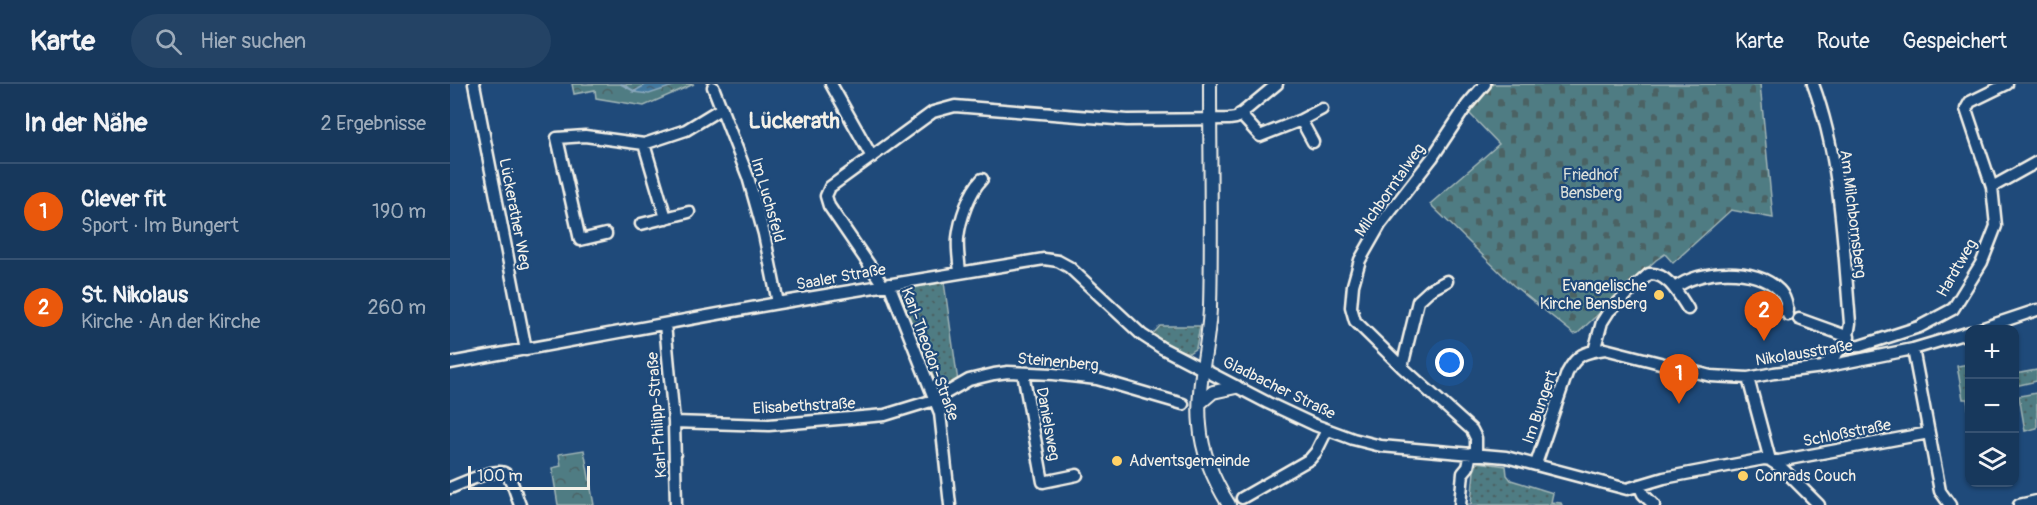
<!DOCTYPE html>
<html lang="de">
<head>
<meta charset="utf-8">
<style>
  body { margin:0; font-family:Pangolin,sans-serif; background:#244365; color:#f1f3f6 }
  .controls { position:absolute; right:18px; bottom:18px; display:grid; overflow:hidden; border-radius:12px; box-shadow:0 2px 4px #0004 }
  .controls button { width:54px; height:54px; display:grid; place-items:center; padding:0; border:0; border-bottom:2px solid #365272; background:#17385c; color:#f1f3f6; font:30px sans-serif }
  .scale { position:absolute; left:18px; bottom:15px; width:122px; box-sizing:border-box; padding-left:6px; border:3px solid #f4f1e8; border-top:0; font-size:16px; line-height:21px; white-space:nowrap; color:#f4f1e8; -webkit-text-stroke:4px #1f4a7a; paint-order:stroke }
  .you { position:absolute; left:1000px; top:279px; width:21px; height:21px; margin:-15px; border:4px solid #fff; border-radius:50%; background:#1a73e8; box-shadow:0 0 0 9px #1a73e833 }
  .badge { display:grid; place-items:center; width:39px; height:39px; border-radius:50%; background:#ea580c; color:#fff; font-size:20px; font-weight:700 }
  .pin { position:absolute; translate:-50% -50px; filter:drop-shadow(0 2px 3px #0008) }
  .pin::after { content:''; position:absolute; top:32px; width:21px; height:18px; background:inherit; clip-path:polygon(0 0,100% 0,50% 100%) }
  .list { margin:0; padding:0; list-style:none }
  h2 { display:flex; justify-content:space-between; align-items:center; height:78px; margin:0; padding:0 24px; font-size:26px }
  h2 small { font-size:20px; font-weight:400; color:#9eacbb }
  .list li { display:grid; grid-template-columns:39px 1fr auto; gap:18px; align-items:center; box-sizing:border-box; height:96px; padding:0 24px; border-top:2px solid #365272 }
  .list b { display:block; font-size:22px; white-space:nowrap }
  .list p { margin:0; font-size:20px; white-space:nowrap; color:#9eacbb }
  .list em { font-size:20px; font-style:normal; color:#9eacbb }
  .icon { flex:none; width:33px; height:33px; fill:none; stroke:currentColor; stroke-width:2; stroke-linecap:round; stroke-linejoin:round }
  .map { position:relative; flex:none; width:1587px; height:421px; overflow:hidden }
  header { display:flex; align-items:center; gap:36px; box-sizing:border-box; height:84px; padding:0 30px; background:#17385c; border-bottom:2px solid #365272 }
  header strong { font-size:28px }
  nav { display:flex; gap:33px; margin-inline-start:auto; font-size:21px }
  .search { width:420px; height:54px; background:#244365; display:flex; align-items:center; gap:15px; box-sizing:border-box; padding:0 21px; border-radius:33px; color:#9eacbb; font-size:22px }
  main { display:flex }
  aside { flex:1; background:#17385c }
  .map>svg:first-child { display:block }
  .forest { fill:url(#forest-crowns); stroke:#a2b6b6; stroke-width:1.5 }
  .cemetery { fill:url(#cemetery-stones); stroke:#a2b6b6; stroke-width:1.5 }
  .park { fill:url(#park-dots); stroke:#a2b6b6; stroke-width:1.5 }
  .water { fill:url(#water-ripples); stroke:#89a8bc; stroke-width:1.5 }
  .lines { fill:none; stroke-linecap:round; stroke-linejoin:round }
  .stream { stroke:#89a8bc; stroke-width:2 }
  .minor-casing { stroke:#f4f1e8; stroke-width:15 }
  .major-casing { stroke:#f4f1e8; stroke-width:16 }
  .minor { stroke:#1f4a7a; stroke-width:10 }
  .major { stroke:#1f4a7a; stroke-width:12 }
  .poi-dot { fill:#ffd166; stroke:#1f4a7a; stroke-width:2 }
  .labels { text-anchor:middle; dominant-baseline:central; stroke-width:4.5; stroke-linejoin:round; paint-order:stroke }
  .park-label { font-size:16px; fill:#dbdfd9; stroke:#1f4a7a }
  .street-label { font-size:16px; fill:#f4f1e8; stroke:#1f4a7a }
  .poi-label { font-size:16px; fill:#f4f1e8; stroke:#1f4a7a; text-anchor:start }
  .district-label { font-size:22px; font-weight:bold; fill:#f4f1e8; stroke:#1f4a7a }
</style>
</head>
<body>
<header>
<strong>Karte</strong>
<div class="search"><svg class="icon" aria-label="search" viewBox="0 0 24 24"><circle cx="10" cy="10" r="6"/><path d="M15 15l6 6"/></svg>Hier suchen</div>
<nav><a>Karte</a><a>Route</a><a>Gespeichert</a></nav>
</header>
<main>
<aside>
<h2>In der Nähe<small>2 Ergebnisse</small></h2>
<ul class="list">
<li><span class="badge">1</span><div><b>Clever fit</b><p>Sport · Im Bungert</p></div><em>190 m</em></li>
<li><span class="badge">2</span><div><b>St. Nikolaus</b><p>Kirche · An der Kirche</p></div><em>260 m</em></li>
</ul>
</aside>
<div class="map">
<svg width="1587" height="421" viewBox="0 0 1587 421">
  <defs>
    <pattern id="forest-crowns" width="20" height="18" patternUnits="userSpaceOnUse" patternTransform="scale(1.5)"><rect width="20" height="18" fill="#507b83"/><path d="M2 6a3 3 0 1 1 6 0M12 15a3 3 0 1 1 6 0" fill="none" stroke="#4c6264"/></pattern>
    <pattern id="cemetery-stones" width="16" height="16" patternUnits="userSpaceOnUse" patternTransform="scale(1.5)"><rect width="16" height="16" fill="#507b83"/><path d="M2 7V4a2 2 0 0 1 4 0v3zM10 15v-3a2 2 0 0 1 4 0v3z" fill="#4c6264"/></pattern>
    <pattern id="park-dots" width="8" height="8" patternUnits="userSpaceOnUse" patternTransform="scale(1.5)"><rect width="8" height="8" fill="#507b83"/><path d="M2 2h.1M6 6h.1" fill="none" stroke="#4c6264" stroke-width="1.8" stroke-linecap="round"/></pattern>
    <pattern id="water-ripples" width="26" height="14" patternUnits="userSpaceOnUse" patternTransform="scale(1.5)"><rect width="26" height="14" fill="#42789f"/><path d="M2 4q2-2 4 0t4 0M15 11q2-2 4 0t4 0" fill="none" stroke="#456277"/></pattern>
  </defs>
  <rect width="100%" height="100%" fill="#1f4a7a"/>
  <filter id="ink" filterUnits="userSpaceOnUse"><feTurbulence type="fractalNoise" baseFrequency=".0167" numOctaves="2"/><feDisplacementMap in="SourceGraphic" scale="12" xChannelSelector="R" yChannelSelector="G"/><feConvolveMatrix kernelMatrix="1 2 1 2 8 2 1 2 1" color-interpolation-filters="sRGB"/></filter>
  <g filter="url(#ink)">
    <!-- forest -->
    <path class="forest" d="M 122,0 L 244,0 L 194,22 L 146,14 L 145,6 L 124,10 Z
      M 134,366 L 144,421 L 108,421 L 102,384 L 111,382 L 109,370 Z"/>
    <!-- cemetery -->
    <path class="cemetery" d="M 1041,0 L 1310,0 L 1323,134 L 1281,126 L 1223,179 L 1215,170 L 1206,176 L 1128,249 L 1124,250 L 1063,201 L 980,120 L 1049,60 L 1018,28 Z"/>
    <!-- park -->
    <path class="park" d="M 494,198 L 508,298 L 491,306 L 483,303 L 452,217 L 452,211 L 456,205 Z
      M 710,242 L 750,242 L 746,264 L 739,269 L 727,265 L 702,251 Z
      M 1519,280 L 1520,280 L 1519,329 L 1517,315 L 1513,315 L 1507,282 Z
      M 1587,286 L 1587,297 L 1565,302 L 1565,290 Z
      M 1587,309 L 1587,344 L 1575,347 L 1569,312 Z
      M 1028,378 L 1056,382 L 1057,391 L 1061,396 L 1103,409 L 1101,418 L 1111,419 L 1112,421 L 1012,421 L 1021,420 L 1024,387 Z"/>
    <!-- water -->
    <path class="water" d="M 197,0 L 229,0 L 199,10 L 183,8 Z"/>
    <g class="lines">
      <!-- stream -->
      <path class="stream" d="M 171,0 L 186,8"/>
      <!-- minor casing -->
      <g class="minor-casing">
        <path id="minor" d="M 24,0 L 76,266
          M 381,0 L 422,73
          M 1363,0 C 1391,75 1393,159 1400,239 L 1397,258 L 1393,263
          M 263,3 L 298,93 L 314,150 L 328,219
          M 790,30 L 810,52 L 851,36 L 872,25
          M 851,36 L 863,58
          M 194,60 L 216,134
          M 1542,103 L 1516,25 L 1520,18 L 1557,0
          M 191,140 L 239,128
          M 156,150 L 130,156 L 107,54 L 135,52 L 194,60 L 236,46 L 272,24
          M 510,188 C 509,177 507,165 508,154 C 510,135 519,109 532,95
          M 439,200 L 490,329 L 500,421
          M 433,201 L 379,122 L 376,112 L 380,103 L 483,28 L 505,22 L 677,36 L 779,35 L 786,34 L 827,0
          M 1225,204 C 1249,185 1306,182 1329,206 C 1336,213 1337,222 1338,231
          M 1310,222 L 1326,228 L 1338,226
          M 1349,235 L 1399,253
          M 215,240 L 224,338 L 226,421
          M 1527,246 L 1587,226
          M 1463,265 L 1490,407 L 1500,421
          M 1144,267 L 1152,238 L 1159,227 L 1199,190 C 1217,188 1229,211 1238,225
          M 0,279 L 328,219 L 594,175 L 608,177 L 619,183 L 692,251 L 712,264 L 818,319 L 865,341 L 903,355 L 931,362 L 1056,373 L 1177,405 L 1214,394 L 1314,375 L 1329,377 L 1339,375 L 1479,349
          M 952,283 L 968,217 L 980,206 L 997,197
          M 1373,283 L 1393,263 L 1410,262 L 1469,243 L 1503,225 L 1532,178 L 1546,142 L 1542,103 L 1587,78
          M 573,289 L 593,398 L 627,391
          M 1298,294 L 1320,376
          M 224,338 L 319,341 L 435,331 L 484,316 L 519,296 L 544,290 L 558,288 L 603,290 L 647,295 L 733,320
          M 1026,369 L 1026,354 L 1022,346 L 952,283 L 905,237 L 901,223 L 903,201 L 910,176 L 930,141 L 982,74 L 1017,21 L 1035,0
          M 1321,377 L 1332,384 L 1369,421
          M 1086,380 L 1117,289 C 1127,270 1134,268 1155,265 L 1261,292 L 1298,294 L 1324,289 L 1373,283 L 1463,265 L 1520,248
          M 1189,401 L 1193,410 L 1204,421
          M 0,404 C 11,400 47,382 56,390 C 63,396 66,412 70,421
          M 792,414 L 860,375 L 866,368 L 877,346
          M 1010,421 L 1013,389 L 1018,383 L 1021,369
          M 1569,421 L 1587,417"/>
      </g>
      <!-- major casing -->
      <g class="major-casing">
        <path id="major" d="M 760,0 C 760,74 762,149 760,223 C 759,262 746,302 750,341 C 752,369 764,397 779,421
          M 750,319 L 763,308 L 786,303"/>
      </g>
      <!-- minor -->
      <use href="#minor" class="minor"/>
      <!-- major -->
      <use href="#major" class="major"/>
    </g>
  </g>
  <!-- markers -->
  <g class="poi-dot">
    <circle cx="1209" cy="211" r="6"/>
    <circle cx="667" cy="377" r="6"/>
    <circle cx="1293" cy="392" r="6"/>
  </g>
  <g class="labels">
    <!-- park labels -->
    <g class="park-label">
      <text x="1141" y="91">Friedhof<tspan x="1141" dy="18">Bensberg</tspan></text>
    </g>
    <!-- street labels -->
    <g class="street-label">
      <text transform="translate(940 106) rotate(-55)">Milchborntalweg</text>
      <text transform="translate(318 116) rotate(74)">Im Luchsfeld</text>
      <text transform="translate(65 130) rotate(79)">Lückerather Weg</text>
      <text transform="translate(1403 130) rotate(83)">Am Milchbornsberg</text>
      <text transform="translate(1507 184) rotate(-60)">Hardtweg</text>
      <text transform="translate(391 193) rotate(-10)">Saaler Straße</text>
      <text transform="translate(1354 269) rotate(-9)">Nikolausstraße</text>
      <text transform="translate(480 270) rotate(70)">Karl-Theodor-Straße</text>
      <text transform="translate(608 278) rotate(5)">Steinenberg</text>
      <text transform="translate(829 304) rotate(26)">Gladbacher Straße</text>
      <text transform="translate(354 322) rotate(-3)">Elisabethstraße</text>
      <text transform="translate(1090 323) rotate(-71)">Im Bungert</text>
      <text transform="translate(207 331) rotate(-94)">Karl-Philipp-Straße</text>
      <text transform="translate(598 340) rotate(80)">Danielsweg</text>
      <text transform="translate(1397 349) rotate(-11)">Schloßstraße</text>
    </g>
    <!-- poi labels -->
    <g class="poi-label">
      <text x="1197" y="202" text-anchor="end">Evangelische<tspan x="1197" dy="18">Kirche Bensberg</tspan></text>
      <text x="679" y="377">Adventsgemeinde</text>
      <text x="1305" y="392">Conrads Couch</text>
    </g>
    <!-- district labels -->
    <g class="district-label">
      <text x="344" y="37">Lückerath</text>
    </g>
  </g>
</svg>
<div class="controls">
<button>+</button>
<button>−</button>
<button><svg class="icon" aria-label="layers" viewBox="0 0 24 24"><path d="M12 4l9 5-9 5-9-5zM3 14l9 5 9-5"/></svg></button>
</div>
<div class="scale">100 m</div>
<div class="you"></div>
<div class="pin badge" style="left:1229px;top:320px">1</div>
<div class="pin badge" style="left:1314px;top:257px">2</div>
</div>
</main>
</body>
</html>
